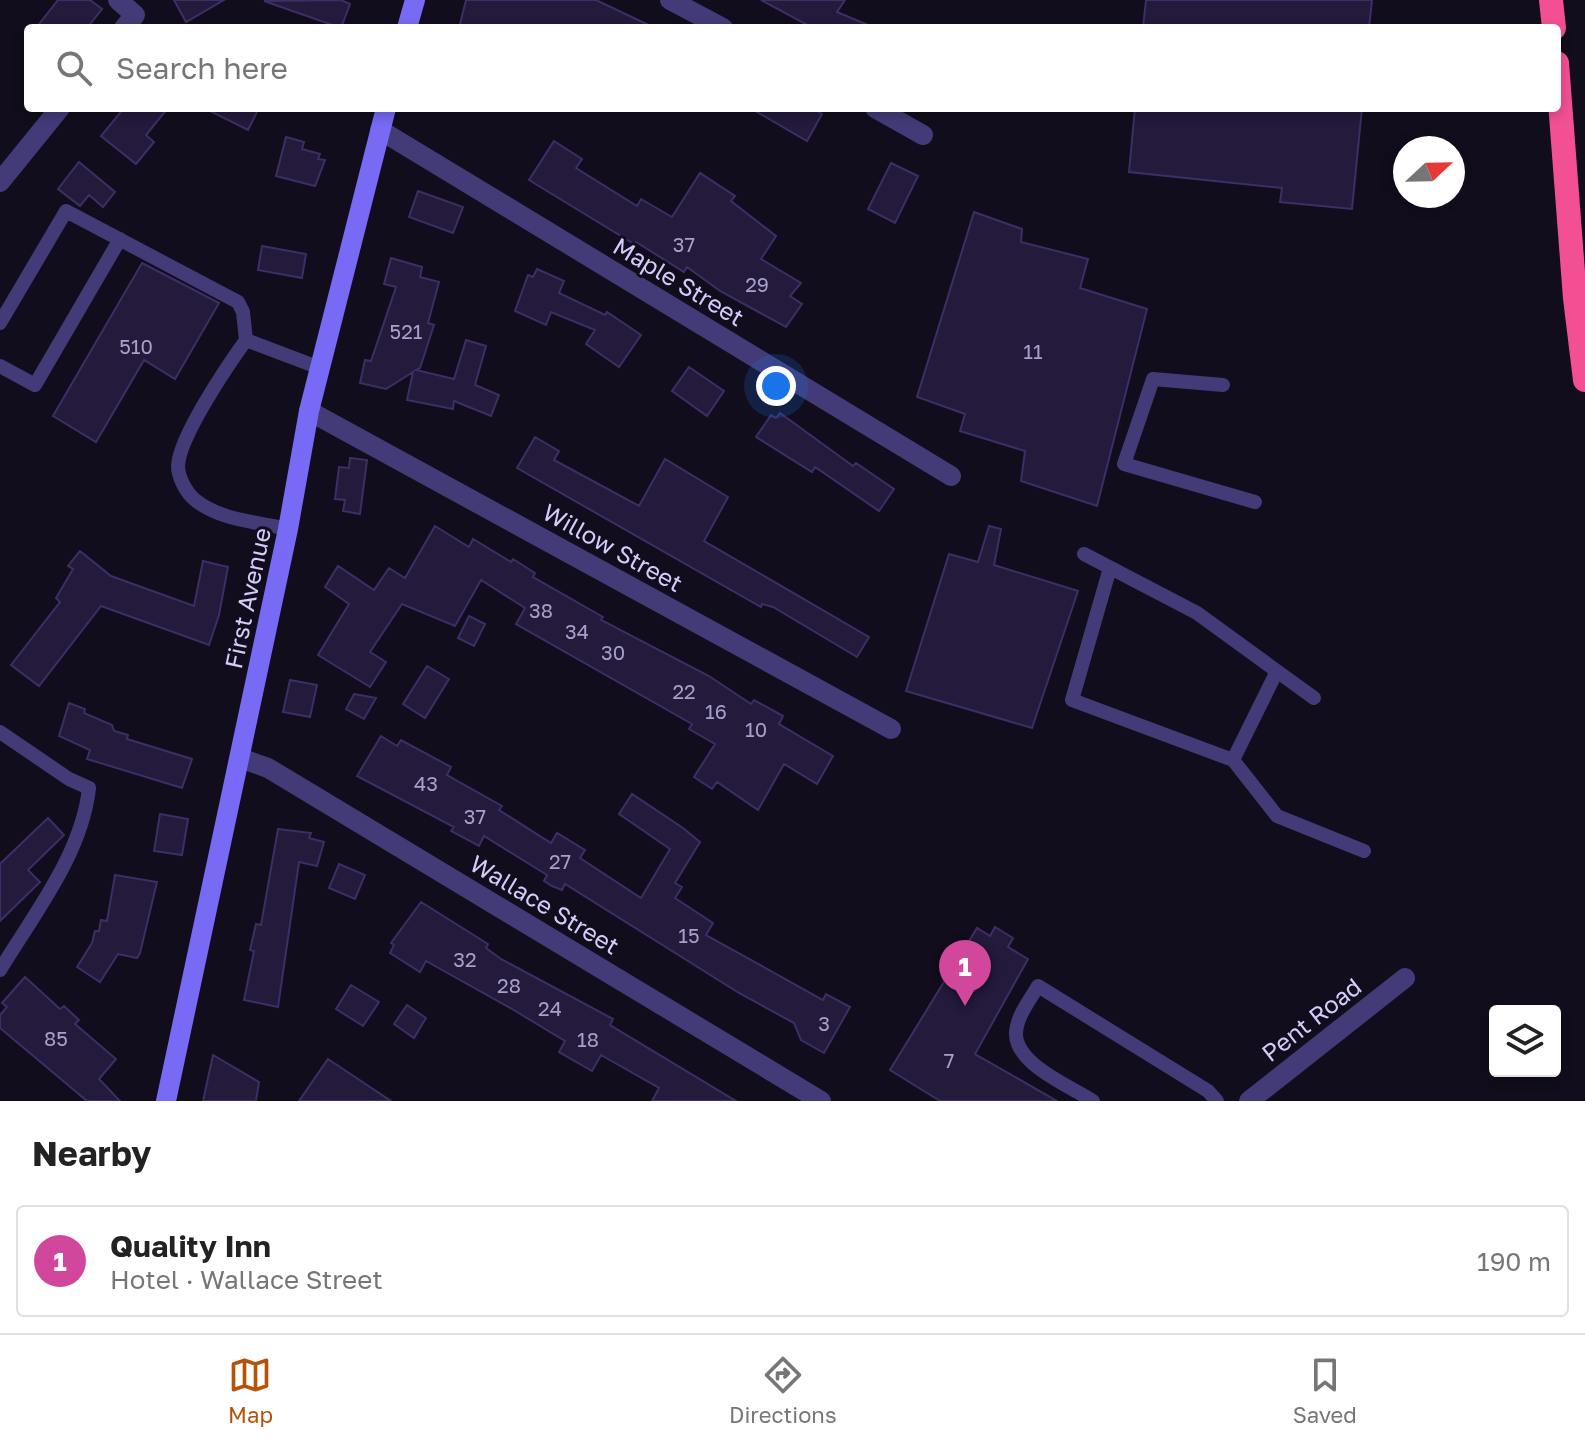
<!DOCTYPE html>
<html lang="en">
<head>
<meta charset="utf-8">
<style>
  body { margin:0; font-family:"Golos Text",sans-serif; background:#f6f6f6; color:#222 }
  .controls { position:absolute; right:24px; bottom:24px; display:grid; overflow:hidden; border-radius:8px; box-shadow:0 4px 12px #0003 }
  .controls button { width:72px; height:72px; display:grid; place-items:center; padding:0; border:0; border-bottom:2px solid #e0e0e0; background:#fff; color:#222; font:40px sans-serif }
  .compass { position:absolute; left:1393px; top:136px; width:72px; height:72px; border-radius:50%; background:#fff; box-shadow:0 4px 12px #0003; rotate:68deg }
  .you { position:absolute; left:776px; top:386px; width:28px; height:28px; margin:-20px; border:6px solid #fff; border-radius:50%; background:#1a73e8; box-shadow:0 0 0 12px #1a73e833 }
  .badge { display:grid; place-items:center; width:52px; height:52px; border-radius:50%; background:#b45309; color:#fff; font-size:26px; font-weight:700 }
  .pin { position:absolute; translate:-50% -66px; filter:drop-shadow(0 2px 4px #0008) }
  .pin::after { content:''; position:absolute; top:42px; width:28px; height:24px; background:inherit; clip-path:polygon(0 0,100% 0,50% 100%) }
  .list { margin:0; padding:0; list-style:none }
  h2 { display:flex; justify-content:space-between; align-items:center; height:104px; margin:0; padding:0 32px; font-size:34px }
  h2 small { font-size:26px; font-weight:400; color:#767676 }
  .list li { display:grid; grid-template-columns:52px 1fr auto; gap:24px; align-items:center; box-sizing:border-box; height:112px; margin:0 16px 16px; padding:0 16px; border:2px solid #e0e0e0; border-radius:8px }
  .list b { display:block; font-size:30px; white-space:nowrap }
  .list p { margin:0; font-size:26px; white-space:nowrap; color:#767676 }
  .list em { font-size:26px; font-style:normal; color:#767676 }
  .icon { flex:none; width:44px; height:44px; fill:none; stroke:currentColor; stroke-width:2; stroke-linecap:round; stroke-linejoin:round }
  .map { position:relative; flex:none; width:1585px; height:1101px; overflow:hidden }
  .search { position:absolute; background:#fff; box-shadow:0 4px 12px #0003; left:24px; right:24px; top:24px; height:88px; display:flex; align-items:center; gap:20px; box-sizing:border-box; padding:0 28px; border-radius:8px; color:#767676; font-size:30px }
  .sheet { height:232px; background:#fff }
  nav { display:flex; justify-content:space-around; align-items:center; box-sizing:border-box; height:112px; border-top:2px solid #e0e0e0; background:#fff; font-size:22px; color:#767676 }
  nav a { display:grid; justify-items:center; gap:4px }
  nav .on { color:#b45309 }
  .map>svg:first-child { display:block }
  .building { fill:#231a3c; stroke:#3d2e66; stroke-width:2 }
  .lines { fill:none; stroke-linecap:round; stroke-linejoin:round }
  .service { stroke:#423b78; stroke-width:14 }
  .minor { stroke:#423b78; stroke-width:20 }
  .secondary { stroke:#776af4; stroke-width:20 }
  .motorway { stroke:#f25093; stroke-width:24 }
  .labels { text-anchor:middle; dominant-baseline:central; stroke-width:6; stroke-linejoin:round; paint-order:stroke }
  .number-label { font-size:20px; fill:#a8a0cb }
  .street-label { font-size:24px; fill:#d4ccfb; stroke:#110d1c }
</style>
</head>
<body>
<div class="map">
<svg width="1585" height="1101" viewBox="0 0 1585 1101">
  <rect width="100%" height="100%" fill="#110d1c"/>
  <!-- building -->
  <path class="building" d="M 58,0 L 90,0 L 102,9 L 87,28 L 36,28 Z
    M 174,0 L 224,0 L 186,22 Z
    M 341,0 L 350,4 L 341,28 L 264,1 Z
    M 466,0 L 596,0 L 655,28 L 459,28 Z
    M 761,0 L 845,0 L 837,12 L 875,28 L 813,28 Z
    M 1146,0 L 1372,0 L 1369,28 L 1143,28 Z
    M 124,108 L 168,108 L 146,135 L 154,142 L 136,164 L 101,136 Z
    M 204,108 L 259,108 L 248,130 Z
    M 750,108 L 812,108 L 822,114 L 807,141 Z
    M 1135,108 L 1362,108 L 1352,209 L 1280,202 L 1282,188 L 1129,172 Z
    M 286,137 L 304,142 L 302,149 L 320,154 L 318,159 L 325,160 L 315,186 L 276,176 Z
    M 554,141 L 582,159 L 576,168 L 637,206 L 641,199 L 672,217 L 700,173 L 735,196 L 731,201 L 776,236 L 761,259 L 801,283 L 790,296 L 802,304 L 786,327 L 720,291 L 687,267 L 684,272 L 636,242 L 634,244 L 529,180 Z
    M 79,162 L 115,192 L 103,207 L 89,195 L 80,206 L 58,189 Z
    M 891,163 L 918,176 L 895,223 L 868,209 Z
    M 418,191 L 463,207 L 453,233 L 409,217 Z
    M 974,212 L 1022,229 L 1021,242 L 1088,259 L 1080,288 L 1147,309 L 1097,506 L 1021,481 L 1025,451 L 960,431 L 965,414 L 917,397 Z
    M 262,246 L 306,254 L 302,278 L 258,270 Z
    M 391,258 L 422,267 L 420,277 L 439,282 L 428,323 L 434,325 L 420,368 L 416,370 L 454,379 L 466,340 L 486,346 L 475,385 L 499,395 L 491,416 L 454,401 L 453,409 L 407,400 L 413,372 L 386,389 L 360,383 L 365,360 L 371,361 L 396,287 L 384,284 Z
    M 142,263 L 219,303 L 175,379 L 144,360 L 96,442 L 53,416 Z
    M 537,269 L 564,281 L 559,293 L 605,315 L 607,312 L 641,335 L 619,367 L 586,344 L 595,330 L 551,312 L 546,325 L 515,311 L 528,275 L 533,277 Z
    M 689,367 L 724,391 L 707,416 L 672,391 Z
    M 780,413 L 853,466 L 856,463 L 894,489 L 879,511 L 815,467 L 812,472 L 756,437 L 771,415 L 776,418 Z
    M 535,437 L 559,451 L 554,460 L 639,506 L 665,459 L 728,497 L 704,541 L 869,637 L 857,657 L 773,607 L 762,604 L 761,607 L 517,468 Z
    M 350,458 L 367,460 L 360,514 L 343,511 L 345,500 L 335,499 L 339,467 L 349,468 Z
    M 435,526 L 469,547 L 473,539 L 511,562 L 513,559 L 535,573 L 533,577 L 603,617 L 601,620 L 709,676 L 751,704 L 754,700 L 783,716 L 779,724 L 833,756 L 817,784 L 784,764 L 758,810 L 717,782 L 712,789 L 694,777 L 715,744 L 689,729 L 692,724 L 516,624 L 525,608 L 481,580 L 455,626 L 402,604 L 370,652 L 386,662 L 370,687 L 318,655 L 349,604 L 325,587 L 338,566 L 374,590 L 389,568 L 405,578 Z
    M 989,526 L 1001,529 L 994,565 L 1078,591 L 1032,728 L 906,691 L 949,554 L 978,562 Z
    M 80,551 L 111,576 L 194,606 L 203,561 L 228,567 L 219,615 L 209,645 L 101,606 L 39,686 L 11,665 L 60,602 L 56,598 L 73,569 L 68,566 Z
    M 469,616 L 485,624 L 474,646 L 458,638 Z
    M 427,666 L 449,679 L 425,718 L 403,704 Z
    M 290,680 L 317,685 L 310,717 L 283,712 Z
    M 354,694 L 376,698 L 364,719 L 346,709 Z
    M 69,703 L 85,709 L 84,713 L 112,725 L 114,731 L 128,735 L 127,739 L 192,759 L 182,788 L 87,759 L 90,750 L 59,736 Z
    M 381,736 L 397,746 L 401,740 L 451,767 L 447,775 L 502,806 L 499,810 L 551,843 L 557,833 L 585,850 L 580,858 L 641,898 L 670,849 L 619,814 L 632,794 L 683,828 L 700,842 L 675,883 L 682,887 L 675,898 L 713,923 L 706,935 L 823,1000 L 826,994 L 850,1007 L 824,1053 L 801,1040 L 794,1023 L 739,993 L 565,884 L 562,890 L 552,886 L 544,881 L 547,875 L 484,836 L 479,846 L 451,831 L 454,827 L 357,776 Z
    M 160,814 L 188,819 L 182,855 L 154,851 Z
    M 48,818 L 64,835 L 28,870 L 40,882 L 0,921 L 0,864 Z
    M 278,829 L 311,833 L 309,838 L 324,842 L 317,866 L 299,862 L 278,1007 L 244,1000 L 254,951 L 250,950 L 256,924 L 261,925 Z
    M 339,864 L 365,875 L 355,899 L 329,888 Z
    M 115,875 L 157,882 L 140,953 L 137,958 L 118,954 L 100,982 L 77,967 L 92,943 L 95,931 L 99,931 L 101,920 L 107,921 Z
    M 421,902 L 488,944 L 486,948 L 501,959 L 613,1019 L 610,1025 L 736,1101 L 652,1101 L 659,1088 L 601,1055 L 592,1071 L 559,1052 L 565,1041 L 512,1009 L 426,961 L 420,972 L 390,953 L 394,945 L 391,943 Z
    M 995,927 L 1013,938 L 1008,947 L 1028,959 L 975,1054 L 1057,1101 L 940,1101 L 890,1070 L 977,928 L 990,936 Z
    M 25,977 L 60,1009 L 64,1006 L 79,1020 L 75,1024 L 116,1059 L 99,1079 L 120,1101 L 87,1101 L 0,1028 L 0,1015 L 7,1007 L 2,1003 Z
    M 351,985 L 379,1002 L 363,1026 L 336,1009 Z
    M 407,1005 L 426,1018 L 414,1038 L 394,1024 Z
    M 213,1055 L 259,1082 L 256,1101 L 203,1101 Z
    M 328,1059 L 391,1101 L 299,1101 Z"/>
  <g class="lines">
    <!-- service -->
    <path class="service" d="M 0,323 L 66,211 L 238,302 L 243,312 L 246,340 L 320,368
      M 246,340 C 228,365 179,437 178,466 C 178,477 186,492 194,499 C 218,520 258,522 288,529
      M 0,366 L 35,385 L 120,239
      M 1223,385 L 1153,379 L 1124,464 L 1255,502
      M 1084,554 L 1197,613 L 1314,698
      M 1110,568 L 1072,700 L 1233,760 L 1277,816 L 1364,851
      M 0,732 L 69,779 L 89,788 C 82,854 34,914 0,970
      M 1233,760 L 1277,671
      M 1093,1101 C 1070,1086 1014,1064 1016,1032 C 1017,1016 1030,1000 1038,986 L 1208,1091 L 1217,1101"/>
    <!-- minor -->
    <path class="minor" d="M 118,0 L 135,15 L 124,28
      M 670,0 L 723,28
      M 875,108 L 923,135
      M 380,130 L 951,476
      M 0,182 L 60,108
      M 309,411 L 891,729
      M 240,758 L 268,768 L 821,1101
      M 1249,1101 L 1405,978"/>
    <!-- secondary -->
    <path class="secondary" d="M 407,28 L 415,0
      M 166,1101 L 288,529 L 309,411 L 386,108"/>
    <!-- motorway -->
    <path class="motorway" d="M 1551,0 L 1554,28
      M 1557,63 L 1575,298 L 1585,380"/>
  </g>
  <g class="labels">
    <!-- number labels -->
    <g class="number-label">
      <text x="684" y="244">37</text>
      <text x="757" y="284">29</text>
      <text x="406" y="331">521</text>
      <text x="136" y="346">510</text>
      <text x="1033" y="351">11</text>
      <text x="541" y="610">38</text>
      <text x="577" y="631">34</text>
      <text x="613" y="652">30</text>
      <text x="684" y="691">22</text>
      <text x="716" y="711">16</text>
      <text x="756" y="729">10</text>
      <text x="426" y="783">43</text>
      <text x="475" y="816">37</text>
      <text x="560" y="861">27</text>
      <text x="689" y="935">15</text>
      <text x="465" y="959">32</text>
      <text x="509" y="985">28</text>
      <text x="550" y="1008">24</text>
      <text x="824" y="1023">3</text>
      <text x="56" y="1038">85</text>
      <text x="588" y="1039">18</text>
      <text x="949" y="1060">7</text>
    </g>
    <!-- street labels -->
    <g class="street-label">
      <text transform="translate(679 281) rotate(31)">Maple Street</text>
      <text transform="translate(613 547) rotate(29)">Willow Street</text>
      <text transform="translate(247 598) rotate(-78)">First Avenue</text>
      <text transform="translate(545 904) rotate(31)">Wallace Street</text>
      <text transform="translate(1311 1019) rotate(-38)">Pent Road</text>
    </g>
  </g>
</svg>
<div class="controls">
<button><svg class="icon" aria-label="layers" viewBox="0 0 24 24"><path d="M12 4l9 5-9 5-9-5zM3 14l9 5 9-5"/></svg></button>
</div>
<svg class="compass" viewBox="-18 -18 36 36"><path d="M0-13l5 13h-10z" fill="#e53935"/><path d="M0 13l5-13h-10z" fill="#767676"/></svg>
<div class="you"></div>
<div class="pin badge" style="left:965px;top:1006px;background:#d1479c">1</div>
<div class="search"><svg class="icon" aria-label="search" viewBox="0 0 24 24"><circle cx="10" cy="10" r="6"/><path d="M15 15l6 6"/></svg>Search here</div>
</div>
<section class="sheet">
<h2>Nearby<small></small></h2>
<ul class="list">
<li><span class="badge" style="background:#d1479c">1</span><div><b>Quality Inn</b><p>Hotel · Wallace Street</p></div><em>190 m</em></li>
</ul>
</section>
<nav>
<a class="on"><svg class="icon" aria-label="map" viewBox="0 0 24 24"><path d="M3 6l6-2 6 2 6-2v14l-6 2-6-2-6 2zM9 4v14M15 6v14"/></svg>Map</a>
<a><svg class="icon" aria-label="directions" viewBox="0 0 24 24"><path d="M12 3l9 9-9 9-9-9zM9 14v-3h6M13 9l2 2-2 2"/></svg>Directions</a>
<a><svg class="icon" aria-label="saved" viewBox="0 0 24 24"><path d="M7 4h10v16l-5-4-5 4z"/></svg>Saved</a>
</nav>
</body>
</html>
